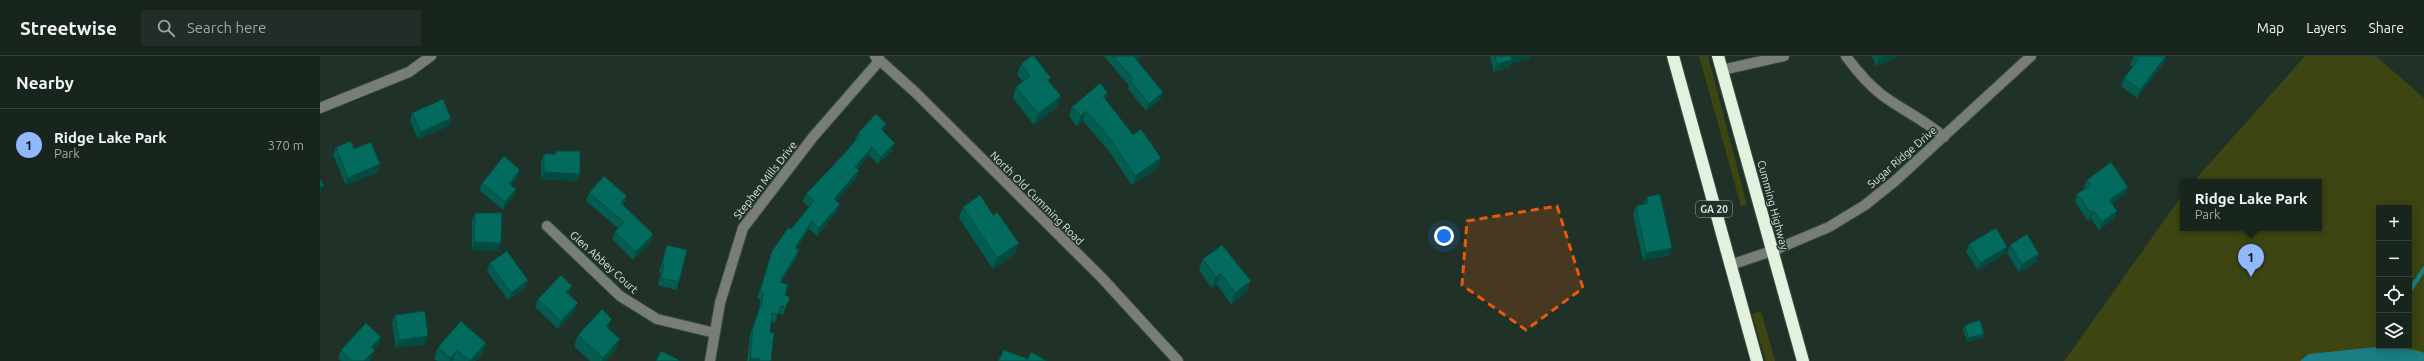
<!DOCTYPE html>
<html lang="en">
<head>
<meta charset="utf-8">
<style>
  body { margin:0; font-family:Ubuntu,sans-serif; background:#212d26; color:#f1f3f6 }
  .controls { position:absolute; right:12px; bottom:12px; display:grid; overflow:hidden; border-radius:0px; box-shadow:0 2px 10px #0003 }
  .controls button { width:36px; height:36px; display:grid; place-items:center; padding:0; border:0; border-bottom:1px solid #36423b; background:#18251d; color:#f1f3f6; font:20px sans-serif }
  .you { position:absolute; left:1124px; top:180px; width:14px; height:14px; margin:-10px; border:3px solid #fff; border-radius:50%; background:#1a73e8; box-shadow:0 0 0 6px #1a73e833 }
  .badge { display:grid; place-items:center; width:26px; height:26px; border-radius:50%; background:#91b8fd; color:#111; font-size:13px; font-weight:700 }
  .pin { position:absolute; translate:-50% -33px; filter:drop-shadow(0 1px 2px #0008) }
  .pin::after { content:''; position:absolute; top:21px; width:14px; height:12px; background:inherit; clip-path:polygon(0 0,100% 0,50% 100%) }
  .popup { position:absolute; left:1860px; top:123px; width:142px; height:52px; box-sizing:border-box; display:grid; place-content:center; border-radius:0px; background:#18251d; filter:drop-shadow(0 1px 3px #0005); font-size:13px; white-space:nowrap; color:#9fa5a4 }
  .popup b { font-size:15px; color:#f1f3f6 }
  .popup::after { content:''; position:absolute; left:50%; top:100%; margin-left:-8px; border:8px solid transparent; border-top-color:#18251d }
  .list { margin:0; padding:0; list-style:none }
  h2 { display:flex; justify-content:space-between; align-items:center; height:52px; margin:0; padding:0 16px; font-size:17px }
  h2 small { font-size:13px; font-weight:400; color:#9fa5a4 }
  .list li { display:grid; grid-template-columns:26px 1fr auto; gap:12px; align-items:center; box-sizing:border-box; height:72px; padding:0 16px; border-top:1px solid #36423b }
  .list b { display:block; font-size:15px; white-space:nowrap }
  .list p { margin:0; font-size:13px; white-space:nowrap; color:#9fa5a4 }
  .list em { font-size:13px; font-style:normal; color:#9fa5a4 }
  .icon { flex:none; width:22px; height:22px; fill:none; stroke:currentColor; stroke-width:2; stroke-linecap:round; stroke-linejoin:round }
  .map { position:relative; flex:none; width:2104px; height:305px; overflow:hidden }
  header { display:flex; align-items:center; gap:24px; box-sizing:border-box; height:56px; padding:0 20px; background:#18251d; border-bottom:1px solid #36423b }
  header strong { font-size:19px }
  nav { display:flex; gap:22px; margin-inline-start:auto; font-size:14px }
  .search { width:280px; height:36px; background:#212d26; display:flex; align-items:center; gap:10px; box-sizing:border-box; padding:0 14px; border-radius:0px; color:#9fa5a4; font-size:15px }
  main { display:flex }
  aside { flex:1; background:#18251d }
  .map>svg:first-child { display:block }
  .green { fill:#3d4512; fill-rule:evenodd }
  .water { fill:#1b7e83 }
  .lines { fill:none; stroke-linecap:round; stroke-linejoin:round }
  .stream { stroke:#1b7e83; stroke-width:4.5 }
  .minor-casing { stroke:#3d4d44; stroke-width:12 }
  .highway-casing { stroke:#3d4d44; stroke-width:14 }
  .minor { stroke:#787e77; stroke-width:10 }
  .highway { stroke:#e3f1df; stroke-width:12 }
  .wall { fill:#035c50 }
  .shaded-wall { fill:#024b41 }
  .building { fill:#036b5d; stroke:#024b41 }
  .marked { fill:#e8590c; fill-opacity:0.2; stroke:#e8590c; stroke-width:3; stroke-dasharray:8 5; stroke-linejoin:round }
  .labels { text-anchor:middle; dominant-baseline:central; stroke-width:3; stroke-linejoin:round; paint-order:stroke }
  .shield { fill:#203127; stroke:#a1aea6; stroke-width:1 }
  .shield-label { font-size:10px; font-weight:bold; fill:#d8e3dd }
  .street-label { font-size:11px; fill:#d8e3dd; stroke:#203127 }
</style>
</head>
<body>
<header>
<strong>Streetwise</strong>
<div class="search"><svg class="icon" aria-label="search" viewBox="0 0 24 24"><circle cx="10" cy="10" r="6"/><path d="M15 15l6 6"/></svg>Search here</div>
<nav><a>Map</a><a>Layers</a><a>Share</a></nav>
</header>
<main>
<aside>
<h2>Nearby<small></small></h2>
<ul class="list">
<li><span class="badge">1</span><div><b>Ridge Lake Park</b><p>Park</p></div><em>370 m</em></li>
</ul>
</aside>
<div class="map">
<svg width="2104" height="305" viewBox="0 0 2104 305">
  <rect width="100%" height="100%" fill="#203127"/>
  <!-- green -->
  <path class="green" d="M 1379,0 L 1388,0 L 1427,149 L 1421,150 Z
    M 1985,0 L 2056,0 L 2104,42 L 2104,305 L 1744,305 L 1863,138 L 1863,172 L 1999,172 L 1999,126 L 1873,126 ZM 2059,152 L 2089,152 L 2089,290 L 2059,290 Z
    M 1441,255 L 1455,305 L 1446,305 L 1432,258 Z"/>
  <!-- water -->
  <path class="water" d="M 2066,290 L 2099,295 L 2104,297 L 2104,305 L 1980,305 L 1989,298 Z"/>
  <g class="lines">
    <!-- stream -->
    <path class="stream" d="M 2089,236 L 2104,213"/>
    <!-- minor casing -->
    <g class="minor-casing">
      <path id="minor" d="M 555,0 L 596,37 L 782,222 L 858,305
        M 1526,0 C 1536,14 1548,28 1562,39 C 1582,54 1605,64 1624,81
        M 1402,14 L 1464,0
        M 0,52 L 89,16 L 111,0
        M 227,170 L 300,240 L 337,263 L 395,277
        M 1410,209 L 1452,195 L 1509,171 L 1545,149 L 1575,125 L 1711,0
        M 390,305 L 400,247 L 423,172 L 493,81 L 560,4"/>
    </g>
    <!-- highway casing -->
    <g class="highway-casing">
      <path id="highway" d="M 1353,0 L 1437,305
        M 1398,0 L 1483,305"/>
    </g>
    <!-- minor -->
    <use href="#minor" class="minor"/>
    <!-- highway -->
    <use href="#highway" class="highway"/>
  </g>
  <!-- wall -->
  <path class="wall" d="M 784,0 L 821,0 L 817,4 L 843,36 L 840,44 L 826,55 L 808,33 L 809,30 Z
    M 1170,0 L 1210,0 L 1209,3 L 1190,8 L 1189,12 L 1174,16 Z
    M 1552,0 L 1578,0 L 1578,1 L 1556,10 Z
    M 1813,1 L 1846,4 L 1817,42 L 1801,30 L 1804,22 L 1813,11 L 1810,9 Z
    M 701,8 L 741,40 L 737,51 L 714,69 L 693,42 L 696,31 L 703,26 L 697,19 Z
    M 788,37 L 785,43 L 838,112 L 812,129 L 788,94 L 763,65 L 757,70 L 749,60 L 752,51 Z
    M 92,57 L 131,62 L 129,70 L 98,83 L 90,65 Z
    M 566,68 L 563,75 L 572,95 L 558,108 L 549,99 L 537,113 L 539,114 L 536,122 L 516,145 L 520,148 L 517,156 L 497,180 L 489,173 L 477,193 L 479,194 L 476,202 L 461,227 L 465,239 L 470,241 L 463,259 L 458,257 L 455,267 L 451,265 L 450,276 L 451,305 L 427,305 L 430,279 L 439,253 L 440,244 L 437,242 L 452,195 L 471,173 L 489,151 L 483,146 L 486,138 L 523,99 L 535,85 L 535,84 L 538,77 Z
    M 16,91 L 34,93 L 60,108 L 58,116 L 26,129 L 13,99 Z
    M 236,95 L 257,125 L 221,123 L 221,106 L 224,98 L 235,98 Z
    M 197,122 L 191,129 L 196,133 L 193,141 L 183,154 L 159,134 L 162,127 Z
    M 1767,124 L 1808,131 L 1805,138 L 1791,148 L 1797,155 L 1794,163 L 1779,174 L 1771,163 L 1768,165 L 1755,146 L 1757,138 L 1765,133 L 1764,132 Z
    M 269,137 L 304,148 L 303,149 L 333,178 L 330,186 L 313,204 L 292,183 L 295,176 L 298,172 L 266,145 Z
    M 1327,141 L 1349,199 L 1323,205 L 1313,158 L 1316,150 L 1324,148 Z
    M 643,151 L 695,198 L 673,213 L 639,162 Z
    M 155,157 L 181,187 L 178,195 L 152,194 L 152,164 Z
    M 1649,188 L 1687,191 L 1684,198 L 1658,214 L 1646,196 Z
    M 347,189 L 359,226 L 356,234 L 338,229 L 341,217 L 339,217 L 344,197 Z
    M 1690,189 L 1719,198 L 1716,206 L 1699,216 L 1687,197 Z
    M 883,203 L 927,236 L 911,248 L 897,229 L 892,232 L 879,214 Z
    M 170,207 L 208,224 L 205,232 L 188,244 L 167,215 Z
    M 249,238 L 255,255 L 238,273 L 215,251 L 218,243 Z
    M 75,259 L 105,288 L 76,292 L 72,267 Z
    M 1645,269 L 1663,282 L 1647,286 L 1643,273 Z
    M 289,272 L 296,294 L 286,305 L 270,305 L 254,290 L 258,279 Z
    M 61,281 L 58,289 L 54,293 L 52,302 L 49,305 L 21,305 L 18,302 L 21,294 Z
    M 166,287 L 162,298 L 155,305 L 117,305 L 114,302 L 118,291 Z"/>
  <!-- shaded-wall -->
  <path class="shaded-wall" d="M 815,0 L 821,0 L 812,9 L 814,1 Z
    M 1194,0 L 1210,0 L 1209,3 L 1190,8 L 1189,12 L 1174,16 L 1177,8 L 1191,1 Z
    M 1564,0 L 1578,0 L 1578,1 L 1556,10 L 1559,2 Z
    M 1846,0 L 1847,0 L 1846,4 L 1817,42 L 1820,34 Z
    M 843,36 L 840,44 L 826,55 L 829,48 Z
    M 788,37 L 784,46 L 783,40 Z
    M 741,40 L 737,51 L 714,69 L 718,58 Z
    M 766,55 L 763,65 L 757,70 L 761,60 Z
    M 131,62 L 129,70 L 98,83 L 101,76 Z
    M 566,68 L 563,76 L 561,73 Z
    M 575,87 L 572,95 L 558,108 L 561,101 Z
    M 552,91 L 549,99 L 532,119 L 535,111 Z
    M 841,102 L 838,112 L 812,129 L 815,120 Z
    M 60,108 L 58,116 L 26,129 L 28,122 Z
    M 200,114 L 197,122 L 186,135 L 189,128 Z
    M 539,114 L 536,122 L 511,151 L 514,143 Z
    M 224,116 L 260,118 L 257,125 L 221,123 Z
    M 4,130 L 1,137 L 0,138 L 0,131 Z
    M 1808,131 L 1805,138 L 1786,152 L 1789,144 Z
    M 196,133 L 193,141 L 183,154 L 185,146 Z
    M 307,140 L 304,148 L 298,155 L 301,147 Z
    M 520,148 L 517,156 L 497,180 L 499,172 Z
    M 1774,155 L 1771,163 L 1768,165 L 1771,157 Z
    M 1797,155 L 1794,163 L 1779,174 L 1782,166 Z
    M 492,165 L 489,173 L 473,200 L 475,192 Z
    M 333,178 L 330,186 L 313,204 L 316,196 Z
    M 154,186 L 181,187 L 178,195 L 152,194 Z
    M 699,187 L 695,198 L 673,213 L 677,202 Z
    M 1687,191 L 1684,198 L 1658,214 L 1660,207 Z
    M 1352,192 L 1349,199 L 1323,205 L 1326,197 Z
    M 479,194 L 476,202 L 457,234 L 460,226 Z
    M 1719,198 L 1716,206 L 1699,216 L 1702,208 Z
    M 901,218 L 897,229 L 892,232 L 896,221 Z
    M 208,224 L 205,232 L 188,244 L 191,237 Z
    M 931,225 L 927,236 L 911,248 L 915,237 Z
    M 252,230 L 249,238 L 243,244 L 246,236 Z
    M 258,247 L 255,255 L 238,273 L 241,265 Z
    M 292,263 L 288,274 L 286,270 Z
    M 1664,278 L 1663,282 L 1647,286 L 1648,282 Z
    M 108,280 L 105,288 L 76,292 L 79,284 Z
    M 61,281 L 58,289 L 49,298 L 51,291 Z
    M 300,283 L 296,294 L 286,305 L 282,305 L 283,302 Z
    M 166,287 L 162,298 L 155,305 L 150,305 Z
    M 55,294 L 52,302 L 49,305 L 44,305 Z
    M 137,294 L 133,305 L 129,305 L 130,302 Z
    M 430,302 L 440,303 L 439,305 L 429,305 Z"/>
  <!-- building -->
  <path class="building" d="M 711,0 L 714,0 L 731,22 L 728,24 L 741,40 L 718,58 L 696,31 L 710,20 L 701,8 Z
    M 793,0 L 815,0 L 814,1 L 843,36 L 829,48 L 811,25 L 813,23 Z
    M 1175,0 L 1194,0 L 1191,1 L 1192,4 L 1177,8 Z
    M 1558,0 L 1564,0 L 1559,2 Z
    M 1814,0 L 1846,0 L 1820,34 L 1804,22 L 1818,4 L 1813,1 Z
    M 780,27 L 788,37 L 783,40 L 813,79 L 821,73 L 841,102 L 815,120 L 791,84 L 766,55 L 761,60 L 752,51 Z
    M 123,43 L 131,62 L 101,76 L 92,57 Z
    M 556,58 L 566,68 L 561,73 L 575,87 L 561,101 L 552,91 L 535,111 L 539,114 L 514,143 L 520,148 L 499,172 L 492,165 L 475,192 L 479,194 L 460,226 L 468,229 L 465,239 L 470,241 L 466,251 L 461,250 L 458,259 L 452,257 L 450,276 L 454,277 L 451,305 L 439,305 L 440,303 L 430,302 L 433,271 L 442,245 L 443,236 L 440,235 L 452,195 L 468,172 L 471,173 L 494,145 L 486,138 L 523,99 L 540,79 L 538,77 Z
    M 31,85 L 34,93 L 51,86 L 60,108 L 28,122 L 16,91 Z
    M 236,95 L 260,95 L 260,118 L 224,116 L 224,98 L 236,98 Z
    M 184,100 L 200,114 L 189,128 L 196,133 L 185,146 L 162,127 Z
    M 1791,106 L 1808,131 L 1789,144 L 1797,155 L 1782,166 L 1774,155 L 1771,157 L 1757,138 L 1771,129 L 1767,124 Z
    M 284,120 L 307,140 L 301,147 L 333,178 L 316,196 L 295,176 L 304,166 L 269,137 Z
    M 0,122 L 4,130 L 0,131 Z
    M 1340,138 L 1352,192 L 1326,197 L 1316,150 L 1328,147 L 1327,141 Z
    M 660,139 L 673,159 L 677,156 L 699,187 L 677,202 L 643,151 Z
    M 155,157 L 182,157 L 181,187 L 154,186 Z
    M 1676,172 L 1687,191 L 1660,207 L 1649,188 Z
    M 1707,178 L 1719,198 L 1702,208 L 1690,189 Z
    M 347,189 L 367,194 L 359,226 L 341,222 L 344,209 L 342,209 Z
    M 902,189 L 931,225 L 915,237 L 901,218 L 896,221 L 883,203 Z
    M 187,195 L 208,224 L 191,237 L 170,207 Z
    M 241,219 L 252,230 L 246,236 L 258,247 L 241,265 L 218,243 Z
    M 282,253 L 292,263 L 286,270 L 300,283 L 283,302 L 258,279 Z
    M 105,255 L 108,280 L 79,284 L 75,259 Z
    M 1660,264 L 1664,278 L 1648,282 L 1645,269 Z
    M 141,265 L 166,287 L 150,305 L 137,294 L 130,302 L 118,291 Z
    M 46,267 L 61,281 L 51,291 L 55,294 L 44,305 L 32,305 L 21,294 Z
    M 684,294 L 708,303 L 711,296 L 727,305 L 678,305 Z
    M 341,295 L 359,304 L 359,305 L 336,305 Z"/>
  <!-- marked area -->
  <path class="marked" d="M 1237,150 L 1263,232 L 1206,274 L 1142,229 L 1147,165 Z"/>
  <g class="labels">
    <!-- shield labels -->
    <rect class="shield" x="1376" y="145" width="36" height="16" rx="3"/>
    <g class="shield-label">
      <text x="1394" y="153">GA 20</text>
    </g>
    <!-- street labels -->
    <g class="street-label">
      <text transform="translate(1582 101) rotate(-41)">Sugar Ridge Drive</text>
      <text transform="translate(445 124) rotate(-52)">Stephen Mills Drive</text>
      <text transform="translate(717 142) rotate(45)">North Old Cumming Road</text>
      <text transform="translate(1453 149) rotate(75)">Cumming Highway</text>
      <text transform="translate(284 206) rotate(42)">Glen Abbey Court</text>
    </g>
  </g>
</svg>
<div class="controls">
<button>+</button>
<button>−</button>
<button><svg class="icon" aria-label="locate" viewBox="0 0 24 24"><circle cx="12" cy="12" r="6"/><path d="M12 2v4M12 18v4M2 12h4M18 12h4"/></svg></button>
<button><svg class="icon" aria-label="layers" viewBox="0 0 24 24"><path d="M12 4l9 5-9 5-9-5zM3 14l9 5 9-5"/></svg></button>
</div>
<div class="you"></div>
<div class="pin badge" style="left:1931px;top:221px">1</div>
<div class="popup"><b>Ridge Lake Park</b>Park</div>
</div>
</main>
</body>
</html>
